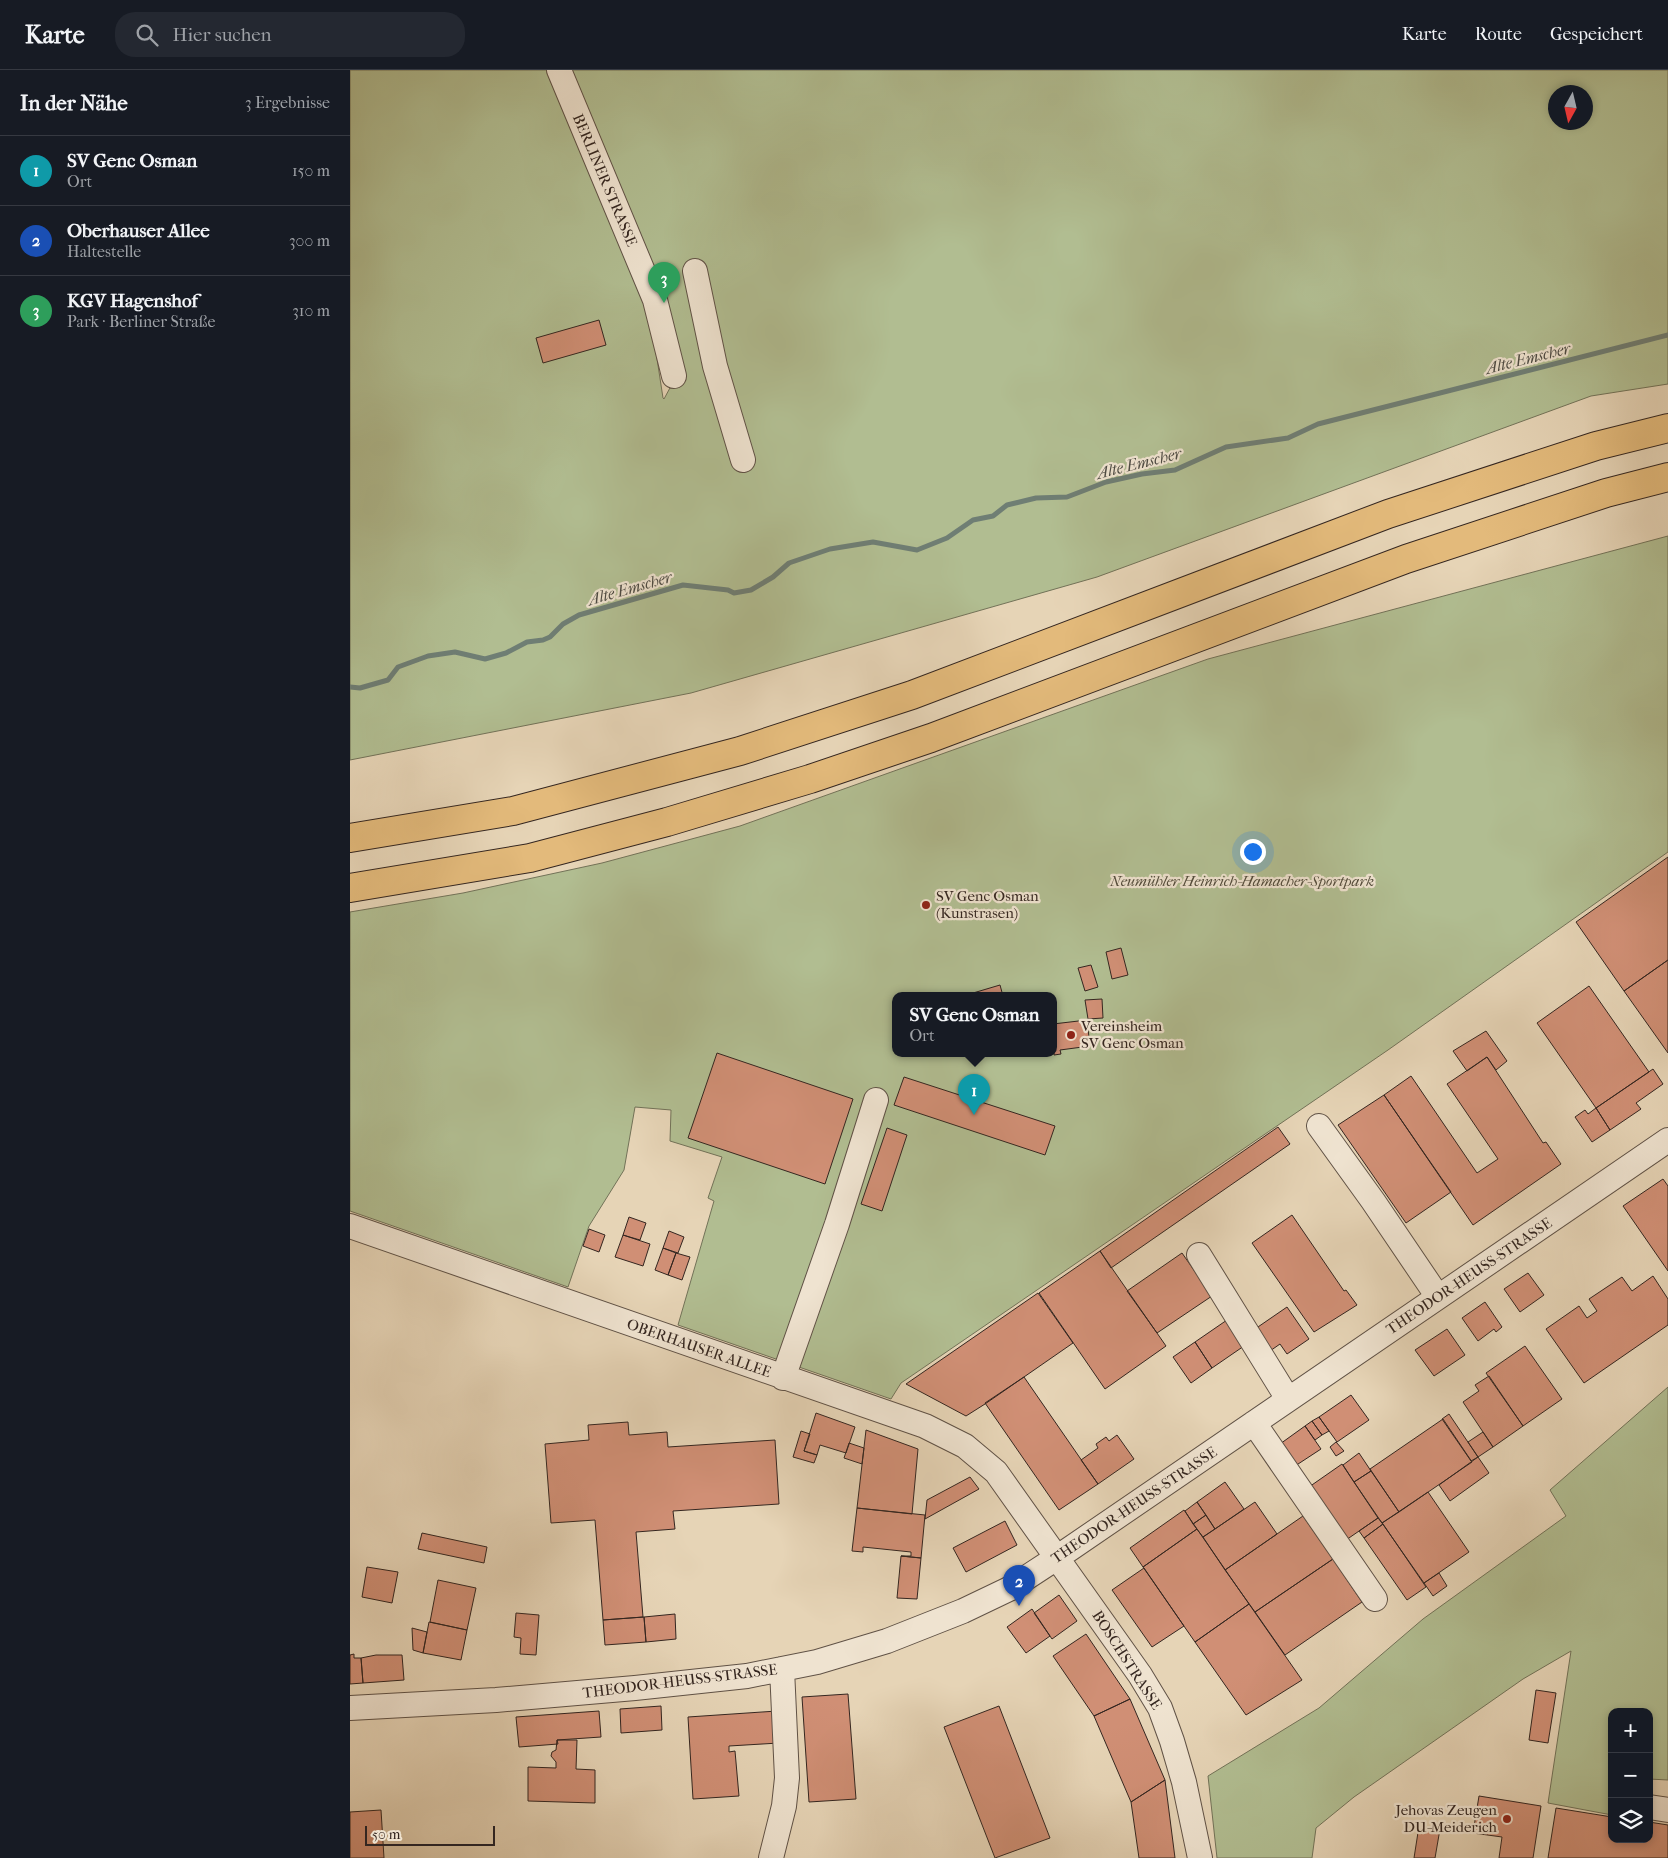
<!DOCTYPE html>
<html lang="de">
<head>
<meta charset="utf-8">
<style>
  body { margin:0; font-family:"IM FELL French Canon",serif; background:#242831; color:#f1f3f6 }
  .controls { position:absolute; right:15px; bottom:15px; display:grid; overflow:hidden; border-radius:10px; box-shadow:0 2px 8px #0003 }
  .controls button { width:45px; height:45px; display:grid; place-items:center; padding:0; border:0; border-bottom:1px solid #363941; background:#171b24; color:#f1f3f6; font:25px sans-serif }
  .compass { position:absolute; left:1198px; top:15px; width:45px; height:45px; border-radius:50%; background:#171b24; box-shadow:0 2px 8px #0003; rotate:188deg }
  .scale { position:absolute; left:15px; bottom:12px; width:130px; box-sizing:border-box; padding-left:5px; border:2px solid #342620; border-top:0; font-size:14px; line-height:18px; white-space:nowrap; color:#342620; -webkit-text-stroke:4px #efe3d0; paint-order:stroke }
  .you { position:absolute; left:902px; top:781px; width:18px; height:18px; margin:-12px; border:4px solid #fff; border-radius:50%; background:#1a73e8; box-shadow:0 0 0 8px #1a73e833 }
  .badge { display:grid; place-items:center; width:32px; height:32px; border-radius:50%; background:#c59692; color:#fff; font-size:16px; font-weight:700 }
  .pin { position:absolute; translate:-50% -41px; filter:drop-shadow(0 1px 2px #0008) }
  .pin::after { content:''; position:absolute; top:26px; width:18px; height:15px; background:inherit; clip-path:polygon(0 0,100% 0,50% 100%) }
  .popup { position:absolute; left:542px; top:922px; width:165px; height:65px; box-sizing:border-box; display:grid; place-content:center; border-radius:10px; background:#171b24; filter:drop-shadow(0 1px 4px #0005); font-size:16px; white-space:nowrap; color:#9ea1a6 }
  .popup b { font-size:19px; color:#f1f3f6 }
  .popup::after { content:''; position:absolute; left:50%; top:100%; margin-left:-10px; border:10px solid transparent; border-top-color:#171b24 }
  .list { margin:0; padding:0; list-style:none }
  h2 { display:flex; justify-content:space-between; align-items:center; height:65px; margin:0; padding:0 20px; font-size:21px }
  h2 small { font-size:16px; font-weight:400; color:#9ea1a6 }
  .list li { display:grid; grid-template-columns:32px 1fr auto; gap:15px; align-items:center; box-sizing:border-box; height:70px; padding:0 20px; border-top:1px solid #363941 }
  .list b { display:block; font-size:19px; white-space:nowrap }
  .list p { margin:0; font-size:16px; white-space:nowrap; color:#9ea1a6 }
  .list em { font-size:16px; font-style:normal; color:#9ea1a6 }
  .icon { flex:none; width:28px; height:28px; fill:none; stroke:currentColor; stroke-width:2; stroke-linecap:round; stroke-linejoin:round }
  .map { position:relative; flex:none; width:1318px; height:1788px; overflow:hidden }
  header { display:flex; align-items:center; gap:30px; box-sizing:border-box; height:70px; padding:0 25px; background:#171b24; border-bottom:1px solid #363941 }
  header strong { font-size:24px }
  nav { display:flex; gap:28px; margin-inline-start:auto; font-size:18px }
  .search { width:350px; height:45px; background:#242831; display:flex; align-items:center; gap:12px; box-sizing:border-box; padding:0 18px; border-radius:20px; color:#9ea1a6; font-size:19px }
  main { display:flex }
  aside { flex:1; background:#171b24 }
  .map>svg:first-child { display:block }
  .green { fill:#b1bd91; stroke:#727258; fill-rule:evenodd }
  .lines { fill:none; stroke-linecap:round; stroke-linejoin:round }
  .stream { stroke:#6f7e74; stroke-width:5 }
  .building { fill:#d08f75; stroke:#342620 }
  .minor-casing { stroke:#605246; stroke-width:26 }
  .highway-casing { stroke:#342620; stroke-width:30 }
  .minor { stroke:#efe3d0; stroke-width:24 }
  .highway { stroke:#e3ba7b; stroke-width:28 }
  .poi-dot { fill:#8f2418; stroke:#efe3d0; stroke-width:2 }
  .labels { text-anchor:middle; dominant-baseline:central; stroke-width:4.5; stroke-linejoin:round; paint-order:stroke }
  .street-label { font-size:15px; fill:#342620; stroke:#efe3d0 }
  .park-label { font-size:15px; font-style:italic; fill:#534c3c; stroke:#efe3d0 }
  .poi-label { font-size:15px; fill:#342620; stroke:#efe3d0; text-anchor:start }
  .water-label { font-size:16px; font-style:italic; fill:#4c4a43; stroke:#efe3d0 }
</style>
</head>
<body>
<header>
<strong>Karte</strong>
<div class="search"><svg class="icon" aria-label="search" viewBox="0 0 24 24"><circle cx="10" cy="10" r="6"/><path d="M15 15l6 6"/></svg>Hier suchen</div>
<nav><a>Karte</a><a>Route</a><a>Gespeichert</a></nav>
</header>
<main>
<aside>
<h2>In der Nähe<small>3 Ergebnisse</small></h2>
<ul class="list">
<li><span class="badge" style="background:#0f9aa8">1</span><div><b>SV Genc Osman</b><p>Ort</p></div><em>150 m</em></li>
<li><span class="badge" style="background:#1a4fb4">2</span><div><b>Oberhauser Allee</b><p>Haltestelle</p></div><em>300 m</em></li>
<li><span class="badge" style="background:#2e9e5b">3</span><div><b>KGV Hagenshof</b><p>Park · Berliner Straße</p></div><em>310 m</em></li>
</ul>
</aside>
<div class="map">
<svg width="1318" height="1788" viewBox="0 0 1318 1788">
  <rect width="100%" height="100%" fill="#e6d4b6"/>
  <filter id="stains"><feTurbulence type="fractalNoise" baseFrequency=".004" numOctaves="4"/><feColorMatrix values="0 0 0 0 .2 0 0 0 0 .09 0 0 0 0 .02 0 0 0 .5 -.17"/></filter>
  <radialGradient id="worn" r=".72"><stop offset=".6" stop-color="#630" stop-opacity="0"/><stop offset="1" stop-color="#630" stop-opacity=".3"/></radialGradient>
  <!-- green -->
  <path class="green" d="M 0,0 L 1318,0 L 1318,314 L 1241,326 L 747,507 L 341,623 L 0,690 ZM 1206,22 L 1236,22 L 1236,52 L 1206,52 ZM 304,269 L 321,316 L 314,329 L 313,328 Z
    M 1318,466 L 1318,782 L 1038,980 L 551,1313 L 541,1329 L 328,1255 L 364,1131 L 358,1128 L 372,1087 L 320,1071 L 321,1040 L 285,1037 L 274,1100 L 239,1156 L 218,1217 L 0,1141 L 0,842 L 113,823 L 252,793 L 390,756 L 858,589 ZM 545,926 L 703,926 L 703,984 L 545,984 Z
    M 1318,1317 L 1318,1710 L 1299,1709 L 1299,1642 L 1262,1642 L 1262,1745 L 1198,1733 L 1221,1581 L 1173,1609 L 1004,1727 L 966,1758 L 962,1788 L 867,1788 L 858,1706 L 969,1638 L 1073,1549 L 1216,1446 L 1200,1420 Z"/>
  <g class="lines">
    <!-- stream -->
    <path class="stream" d="M 0,617 L 10,618 L 38,610 L 48,597 L 78,586 L 105,582 L 135,589 L 156,583 L 177,572 L 193,570 L 200,567 L 213,554 L 229,545 L 333,515 L 378,520 L 384,523 L 401,520 L 423,507 L 439,493 L 480,479 L 523,472 L 567,480 L 597,468 L 623,450 L 643,446 L 657,435 L 686,428 L 717,427 L 756,412 L 792,404 L 825,400 L 876,377 L 938,368 L 968,354 L 1318,265"/>
  </g>
  <!-- building -->
  <path class="building" d="M 249,250 L 256,275 L 193,293 L 186,268 Z
    M 1318,787 L 1318,890 L 1274,921 L 1226,852 Z
    M 771,878 L 778,905 L 762,909 L 756,882 Z
    M 1318,890 L 1318,983 L 1274,921 Z
    M 741,895 L 748,917 L 735,921 L 728,898 Z
    M 650,915 L 653,926 L 613,926 Z
    M 1239,916 L 1299,1002 L 1246,1038 L 1187,953 Z
    M 752,929 L 753,948 L 738,949 L 735,930 Z
    M 737,950 L 740,976 L 710,980 L 711,984 L 704,985 L 703,954 Z
    M 1136,961 L 1157,991 L 1146,1000 L 1137,987 L 1117,1001 L 1103,981 Z
    M 367,983 L 503,1029 L 475,1114 L 338,1068 Z
    M 1137,987 L 1193,1073 L 1196,1072 L 1211,1094 L 1123,1155 L 1034,1025 L 1061,1006 L 1127,1103 L 1148,1089 L 1097,1014 Z
    M 1303,999 L 1313,1014 L 1286,1033 L 1291,1039 L 1260,1060 L 1246,1038 Z
    M 554,1007 L 705,1056 L 695,1085 L 544,1035 Z
    M 1034,1025 L 1101,1122 L 1056,1153 L 988,1055 Z
    M 1246,1038 L 1260,1060 L 1242,1072 L 1225,1047 L 1235,1040 L 1238,1044 Z
    M 928,1057 L 940,1074 L 761,1198 L 750,1181 Z
    M 537,1058 L 557,1065 L 532,1141 L 511,1134 Z
    M 1313,1109 L 1318,1116 L 1318,1201 L 1273,1136 Z
    M 942,1145 L 994,1221 L 996,1220 L 1007,1235 L 964,1262 L 902,1173 Z
    M 279,1147 L 296,1153 L 290,1170 L 273,1165 Z
    M 239,1159 L 255,1165 L 249,1182 L 233,1176 Z
    M 319,1161 L 334,1167 L 328,1183 L 313,1178 Z
    M 273,1165 L 300,1174 L 293,1196 L 265,1187 Z
    M 313,1178 L 326,1183 L 318,1205 L 305,1200 Z
    M 750,1181 L 816,1276 L 755,1319 L 689,1223 Z
    M 326,1183 L 340,1187 L 332,1210 L 318,1205 Z
    M 832,1183 L 862,1226 L 807,1263 L 777,1221 Z
    M 1178,1203 L 1194,1225 L 1170,1242 L 1154,1219 Z
    M 1303,1206 L 1318,1229 L 1318,1255 L 1234,1313 L 1196,1259 L 1229,1236 L 1237,1248 L 1247,1241 L 1239,1229 L 1272,1207 L 1282,1221 Z
    M 688,1223 L 723,1273 L 635,1334 L 616,1346 L 556,1314 Z
    M 1135,1232 L 1152,1257 L 1146,1262 L 1144,1259 L 1128,1271 L 1112,1248 Z
    M 937,1237 L 959,1269 L 937,1284 L 930,1274 L 920,1281 L 905,1259 Z
    M 877,1250 L 894,1276 L 862,1298 L 845,1272 Z
    M 1097,1259 L 1115,1285 L 1084,1306 L 1065,1280 Z
    M 845,1272 L 862,1298 L 841,1313 L 823,1287 Z
    M 1175,1276 L 1212,1329 L 1173,1356 L 1136,1303 Z
    M 1139,1306 L 1173,1356 L 1143,1377 L 1113,1332 L 1129,1321 L 1125,1315 Z
    M 674,1307 L 748,1414 L 709,1440 L 635,1333 Z
    M 1001,1325 L 1019,1350 L 987,1372 L 969,1347 Z
    M 466,1343 L 505,1357 L 496,1383 L 470,1375 L 467,1385 L 454,1381 Z
    M 1099,1344 L 1128,1387 L 1121,1391 L 1092,1349 Z
    M 969,1347 L 979,1361 L 972,1365 L 962,1351 Z
    M 1093,1349 L 1122,1392 L 1049,1442 L 1020,1399 Z
    M 962,1351 L 972,1365 L 965,1370 L 955,1356 Z
    M 278,1352 L 279,1365 L 317,1362 L 318,1377 L 425,1370 L 429,1434 L 323,1441 L 325,1459 L 286,1462 L 293,1547 L 253,1550 L 245,1450 L 201,1453 L 195,1374 L 239,1370 L 238,1355 Z
    M 955,1356 L 971,1379 L 942,1398 L 930,1374 Z
    M 516,1360 L 568,1379 L 562,1444 L 507,1438 Z
    M 451,1361 L 460,1364 L 454,1381 L 467,1385 L 464,1393 L 443,1387 Z
    M 1133,1362 L 1143,1377 L 1128,1387 L 1118,1372 Z
    M 767,1365 L 784,1389 L 748,1414 L 731,1390 L 748,1378 L 746,1374 L 756,1367 L 759,1371 Z
    M 986,1372 L 994,1381 L 986,1386 L 980,1377 Z
    M 499,1373 L 514,1378 L 512,1394 L 494,1388 Z
    M 1009,1383 L 1021,1401 L 1004,1412 L 993,1395 Z
    M 1128,1387 L 1139,1403 L 1100,1431 L 1089,1415 Z
    M 992,1394 L 1028,1448 L 996,1470 L 959,1417 Z
    M 1021,1401 L 1049,1442 L 1032,1453 L 1004,1412 Z
    M 620,1407 L 629,1419 L 575,1449 L 577,1430 Z
    M 875,1412 L 894,1439 L 865,1459 L 847,1432 Z
    M 1078,1422 L 1119,1482 L 1074,1513 L 1032,1453 Z
    M 847,1432 L 856,1445 L 843,1454 L 835,1441 Z
    M 905,1432 L 927,1464 L 875,1500 L 853,1467 Z
    M 507,1438 L 575,1445 L 571,1488 L 551,1486 L 561,1486 L 561,1482 L 513,1477 L 513,1482 L 502,1481 Z
    M 834,1440 L 847,1459 L 793,1497 L 780,1478 Z
    M 856,1445 L 865,1459 L 853,1467 L 843,1454 Z
    M 953,1446 L 983,1489 L 905,1542 L 875,1500 Z
    M 1028,1448 L 1033,1454 L 1014,1468 L 1009,1461 Z
    M 655,1451 L 667,1475 L 616,1502 L 603,1478 Z
    M 1033,1454 L 1076,1517 L 1057,1530 L 1014,1468 Z
    M 847,1459 L 899,1534 L 845,1572 L 793,1497 Z
    M 72,1463 L 137,1477 L 134,1493 L 68,1479 Z
    M 551,1486 L 571,1488 L 567,1529 L 547,1528 Z
    M 983,1489 L 1012,1532 L 935,1585 L 905,1542 Z
    M 17,1497 L 48,1502 L 42,1533 L 12,1527 Z
    M 794,1498 L 834,1556 L 802,1577 L 762,1520 Z
    M 1089,1503 L 1097,1516 L 1083,1526 L 1074,1513 Z
    M 88,1510 L 126,1518 L 117,1560 L 80,1552 Z
    M 709,1525 L 727,1551 L 702,1569 L 684,1543 Z
    M 899,1534 L 952,1610 L 896,1645 L 845,1572 Z
    M 682,1539 L 700,1566 L 676,1583 L 657,1557 Z
    M 166,1543 L 189,1545 L 186,1585 L 170,1584 L 171,1568 L 164,1567 Z
    M 325,1544 L 326,1569 L 296,1572 L 294,1547 Z
    M 294,1547 L 296,1572 L 255,1575 L 253,1550 Z
    M 79,1552 L 117,1560 L 111,1590 L 73,1583 Z
    M 62,1558 L 77,1562 L 73,1583 L 63,1580 Z
    M 736,1564 L 780,1629 L 744,1646 L 703,1586 Z
    M 4,1584 L 4,1588 L 11,1588 L 13,1613 L 0,1614 L 0,1585 Z
    M 26,1585 L 52,1585 L 54,1610 L 13,1613 L 11,1588 Z
    M 1186,1620 L 1206,1623 L 1198,1673 L 1179,1670 Z
    M 498,1624 L 506,1729 L 459,1732 L 452,1627 Z
    M 780,1629 L 815,1710 L 781,1732 L 744,1646 Z
    M 311,1636 L 312,1660 L 271,1663 L 270,1639 Z
    M 649,1636 L 700,1768 L 645,1788 L 594,1657 Z
    M 249,1641 L 251,1667 L 207,1670 L 208,1674 L 169,1677 L 166,1647 Z
    M 427,1641 L 429,1673 L 379,1676 L 379,1682 L 385,1681 L 389,1726 L 343,1729 L 338,1647 Z
    M 207,1670 L 227,1670 L 226,1699 L 245,1700 L 245,1733 L 178,1731 L 178,1697 L 206,1698 L 206,1692 L 201,1686 L 202,1682 L 206,1680 Z
    M 815,1710 L 825,1788 L 789,1788 L 781,1732 Z
    M 1129,1726 L 1191,1736 L 1183,1788 L 1149,1788 L 1152,1767 L 1123,1763 Z
    M 1206,1738 L 1262,1747 L 1262,1769 L 1299,1769 L 1299,1752 L 1318,1755 L 1318,1788 L 1198,1788 Z
    M 31,1740 L 34,1788 L 0,1788 L 0,1742 Z
    M 1069,1756 L 1090,1759 L 1085,1788 L 1064,1788 Z"/>
  <g class="lines">
    <!-- minor casing -->
    <g class="minor-casing">
      <path id="minor" d="M 209,0 L 305,230 L 324,306
        M 345,201 L 365,296 L 393,390
        M 969,1056 L 1023,1131 L 1088,1227
        M 0,1156 L 575,1356 L 615,1376 L 646,1402 L 790,1605 L 810,1638 L 822,1671 L 834,1712 L 850,1788
        M 849,1185 L 938,1329
        M 433,1308 L 487,1154 L 526,1030
        M 904,1353 L 1025,1529
        M 0,1638 L 146,1630 L 285,1618 L 397,1606 L 467,1592 L 537,1571 L 613,1541 L 659,1519 L 708,1487 L 1318,1070
        M 1299,1737 L 1318,1740
        M 421,1788 L 434,1736 L 437,1708 L 432,1599"/>
    </g>
    <!-- highway casing -->
    <g class="highway-casing">
      <path id="highway" d="M 0,768 L 163,741 L 390,681 L 562,625 L 1038,444 L 1246,376 L 1318,358
        M 0,818 L 180,788 L 317,752 L 460,709 L 581,668 L 1056,489 L 1256,423 L 1318,407"/>
    </g>
    <!-- minor -->
    <use href="#minor" class="minor"/>
    <!-- highway -->
    <use href="#highway" class="highway"/>
  </g>
  <!-- markers -->
  <g class="poi-dot">
    <circle cx="576" cy="835" r="5"/>
    <circle cx="721" cy="965" r="5"/>
    <circle cx="1157" cy="1749" r="5"/>
  </g>
  <g class="labels">
    <!-- street labels -->
    <g class="street-label">
      <text transform="translate(255 110) rotate(67)">BERLINER STRASSE</text>
      <text transform="translate(1119 1206) rotate(-34)">THEODOR-HEUSS-STRASSE</text>
      <text transform="translate(349 1278) rotate(19)">OBERHAUSER ALLEE</text>
      <text transform="translate(784 1435) rotate(-34)">THEODOR-HEUSS-STRASSE</text>
      <text transform="translate(777 1590) rotate(57)">BOSCHSTRASSE</text>
      <text transform="translate(330 1611) rotate(-7)">THEODOR-HEUSS-STRASSE</text>
    </g>
    <!-- park labels -->
    <g class="park-label">
      <text x="892" y="811">Neumühler Heinrich-Hamacher-Sportpark</text>
    </g>
    <!-- poi labels -->
    <g class="poi-label">
      <text x="586" y="826">SV Genc Osman<tspan x="586" dy="17">(Kunstrasen)</tspan></text>
      <text x="731" y="956">Vereinsheim<tspan x="731" dy="17">SV Genc Osman</tspan></text>
      <text x="1147" y="1740" text-anchor="end">Jehovas Zeugen<tspan x="1147" dy="17">DU-Meiderich</tspan></text>
    </g>
    <!-- water labels -->
    <g class="water-label">
      <text transform="translate(1178 288) rotate(-14)">Alte Emscher</text>
      <text transform="translate(789 393) rotate(-14)">Alte Emscher</text>
      <text transform="translate(280 518) rotate(-16)">Alte Emscher</text>
    </g>
  </g>
  <rect width="100%" height="100%" filter="url(#stains)"/>
  <rect width="100%" height="100%" fill="url(#worn)"/>
</svg>
<div class="controls">
<button>+</button>
<button>−</button>
<button><svg class="icon" aria-label="layers" viewBox="0 0 24 24"><path d="M12 4l9 5-9 5-9-5zM3 14l9 5 9-5"/></svg></button>
</div>
<svg class="compass" viewBox="-18 -18 36 36"><path d="M0-13l5 13h-10z" fill="#e53935"/><path d="M0 13l5-13h-10z" fill="#9ea1a6"/></svg>
<div class="scale">50 m</div>
<div class="you"></div>
<div class="pin badge" style="left:624px;top:1045px;background:#0f9aa8">1</div>
<div class="popup"><b>SV Genc Osman</b>Ort</div>
<div class="pin badge" style="left:669px;top:1536px;background:#1a4fb4">2</div>
<div class="pin badge" style="left:314px;top:233px;background:#2e9e5b">3</div>
</div>
</main>
</body>
</html>
